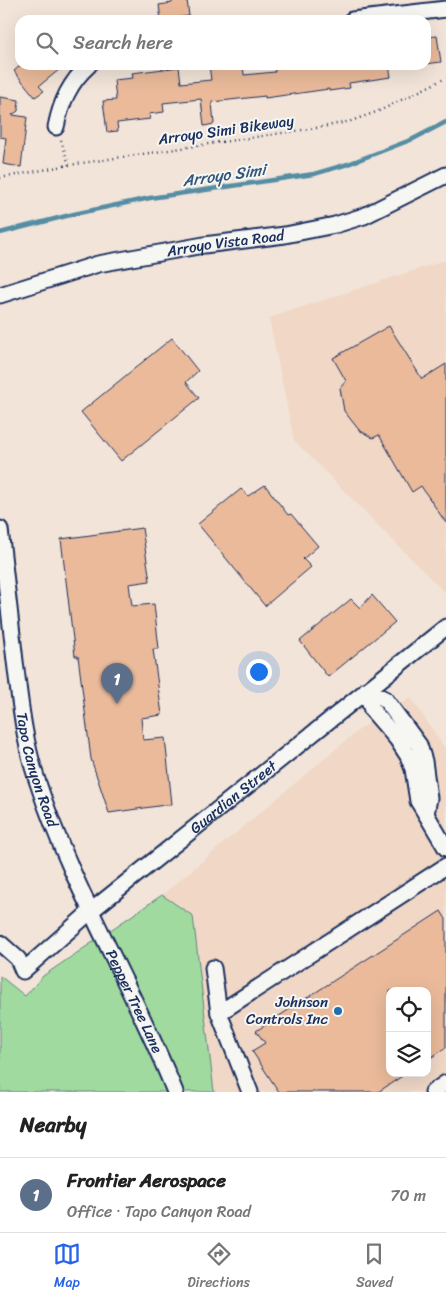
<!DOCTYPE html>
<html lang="en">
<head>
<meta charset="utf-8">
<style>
  body { margin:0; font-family:Sriracha,sans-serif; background:#f6f6f6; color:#222 }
  .controls { position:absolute; right:15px; bottom:15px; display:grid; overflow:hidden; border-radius:10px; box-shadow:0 5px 20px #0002 }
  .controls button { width:45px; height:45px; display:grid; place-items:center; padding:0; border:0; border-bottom:1px solid #e0e0e0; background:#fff; color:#222; font:25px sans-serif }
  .you { position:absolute; left:258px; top:671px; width:18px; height:18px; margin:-12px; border:4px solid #fff; border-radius:50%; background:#1a73e8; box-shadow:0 0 0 8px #1a73e833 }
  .badge { display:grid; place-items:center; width:32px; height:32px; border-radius:50%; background:#2563eb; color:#fff; font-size:16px; font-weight:700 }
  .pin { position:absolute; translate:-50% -41px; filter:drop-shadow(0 1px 2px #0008) }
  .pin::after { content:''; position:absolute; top:26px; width:18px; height:15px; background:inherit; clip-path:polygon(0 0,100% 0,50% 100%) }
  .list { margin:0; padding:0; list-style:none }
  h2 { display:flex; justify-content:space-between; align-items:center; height:65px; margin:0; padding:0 20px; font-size:21px }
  h2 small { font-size:16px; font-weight:400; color:#767676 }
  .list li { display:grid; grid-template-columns:32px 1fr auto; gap:15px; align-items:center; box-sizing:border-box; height:75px; padding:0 20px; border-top:1px solid #e0e0e0 }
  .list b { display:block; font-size:19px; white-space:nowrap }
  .list p { margin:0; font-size:16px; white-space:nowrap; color:#767676 }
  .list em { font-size:16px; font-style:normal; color:#767676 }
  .icon { flex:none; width:28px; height:28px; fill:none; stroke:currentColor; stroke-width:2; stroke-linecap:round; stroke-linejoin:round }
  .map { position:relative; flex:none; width:446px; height:1092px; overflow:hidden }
  .search { position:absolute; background:#fff; box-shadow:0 5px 20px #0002; left:15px; right:15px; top:15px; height:55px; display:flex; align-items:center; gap:12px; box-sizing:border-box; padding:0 18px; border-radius:15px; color:#767676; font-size:19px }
  .sheet { height:140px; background:#fff }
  nav { display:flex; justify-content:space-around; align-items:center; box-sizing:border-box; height:70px; border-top:1px solid #e0e0e0; background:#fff; font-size:14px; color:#767676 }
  nav a { display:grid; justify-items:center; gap:2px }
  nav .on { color:#2563eb }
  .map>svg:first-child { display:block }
  .built { fill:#f0d7c6; fill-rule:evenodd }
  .green { fill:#a1da9f; stroke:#5e847e }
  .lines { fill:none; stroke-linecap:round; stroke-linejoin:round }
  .stream { stroke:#548da4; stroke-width:4.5 }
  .building { fill:#eaba9b; stroke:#1b2f5e }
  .minor-casing { stroke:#1b2f5e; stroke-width:19 }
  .path { stroke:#1b2f5e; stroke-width:2.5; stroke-dasharray:1 4; stroke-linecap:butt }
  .minor { stroke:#f6f6f2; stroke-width:15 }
  .poi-dot { fill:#1f6fb2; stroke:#f6f6f2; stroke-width:2 }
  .labels { text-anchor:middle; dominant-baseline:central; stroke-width:4; stroke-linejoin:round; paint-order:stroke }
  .street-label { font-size:15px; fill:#1b2f5e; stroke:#f6f6f2 }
  .poi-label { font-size:15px; fill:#1b2f5e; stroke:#f6f6f2; text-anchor:end }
  .water-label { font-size:16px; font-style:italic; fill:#33567b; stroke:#f6f6f2 }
</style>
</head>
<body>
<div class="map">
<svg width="446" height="1092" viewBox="0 0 446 1092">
  <rect width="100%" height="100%" fill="#f2e4d8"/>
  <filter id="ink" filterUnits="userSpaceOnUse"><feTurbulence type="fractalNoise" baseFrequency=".02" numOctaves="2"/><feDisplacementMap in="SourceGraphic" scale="10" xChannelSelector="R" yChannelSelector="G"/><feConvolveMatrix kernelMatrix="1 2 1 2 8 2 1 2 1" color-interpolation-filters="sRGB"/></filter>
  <g filter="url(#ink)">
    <!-- built -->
    <path class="built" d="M 446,260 L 446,591 L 444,592 L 294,440 L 269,318 Z
      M 411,698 L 446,750 L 446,1092 L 214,1092 L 193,916 L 162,895 L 360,729 ZM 390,991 L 427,991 L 427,1073 L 390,1073 Z"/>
    <!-- green -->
    <path class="green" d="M 162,895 L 193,916 L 214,1092 L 0,1092 L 0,976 L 25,996 L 43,976 Z"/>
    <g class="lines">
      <!-- stream -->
      <path class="stream" d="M 0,233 L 74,214 L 150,198 L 314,174 L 348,164 L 413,139 L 446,122"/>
    </g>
    <!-- building -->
    <path class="building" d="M 172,0 L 187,0 L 189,16 L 161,20 L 159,5 L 172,3 Z
      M 437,36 L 441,62 L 426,64 L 426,37 Z
      M 21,65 L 65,65 L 39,86 L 44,91 L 35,97 L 14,71 Z
      M 209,65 L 243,65 L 244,75 L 275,72 L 274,65 L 389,65 L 391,77 L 349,83 L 350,88 L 329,91 L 329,89 L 265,98 L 265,96 L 212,102 L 214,124 L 204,126 L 201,99 L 163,103 L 164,112 L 149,114 L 150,119 L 117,123 L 118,131 L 107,132 L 103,101 L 116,100 L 114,80 L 133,78 L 132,73 L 179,67 L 181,83 L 211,80 Z
      M 0,97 L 19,100 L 18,111 L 12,115 L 27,117 L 21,167 L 3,164 L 6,138 L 0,137 Z
      M 389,326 L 422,379 L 446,364 L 446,523 L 421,486 L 412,492 L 379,435 L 373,438 L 359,430 L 344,411 L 340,388 L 346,381 L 333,358 Z
      M 172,338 L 198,371 L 186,382 L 199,398 L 121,461 L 81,412 Z
      M 265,485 L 288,515 L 291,514 L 318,546 L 303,559 L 311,567 L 265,606 L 198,524 L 241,489 L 248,496 Z
      M 142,528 L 150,581 L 129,584 L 132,606 L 154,604 L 159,649 L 153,649 L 162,715 L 141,718 L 143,740 L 165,738 L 172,804 L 109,813 L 91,759 L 78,656 L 75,656 L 61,539 Z
      M 372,595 L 395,622 L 328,677 L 300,641 L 351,599 L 360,608 Z
      M 441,911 L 446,919 L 446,1048 L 427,1060 L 427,991 L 390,991 L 390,1073 L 407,1073 L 378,1092 L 279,1092 L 252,1051 L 265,1043 L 256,1031 Z"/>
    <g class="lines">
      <!-- minor casing -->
      <g class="minor-casing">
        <g id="minor">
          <path d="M 352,20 L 446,9"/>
          <path d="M 56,127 C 61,102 70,82 89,65"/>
          <path id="s1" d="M 0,295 L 98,264 L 204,245 L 285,235 L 335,225 L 364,216 L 446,175"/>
          <path id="s2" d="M 0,529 C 5,573 10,617 15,661 C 20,701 24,742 37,780 C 72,889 133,986 175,1092"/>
          <path d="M 366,690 L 385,699 L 419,745 L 424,761 L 429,798 L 426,814 L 418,801 L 413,769 L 408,756 L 397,739 L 372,710 Z"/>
          <path d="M 426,814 L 446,848"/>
          <path id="s3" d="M 0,943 L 18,959 L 23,971 L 91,911 L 446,627"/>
          <path d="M 213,968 L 219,1013 L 446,866"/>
          <path d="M 219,1013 L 250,1092"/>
          <path d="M 433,1092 L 446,1083"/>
        </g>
      </g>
      <!-- path -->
      <path class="path" d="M 61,140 L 69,165
        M 0,178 L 69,165 L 322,127 L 351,121 L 379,111 L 446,78"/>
      <!-- minor -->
      <use href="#minor" class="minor"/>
    </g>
  </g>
  <!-- markers -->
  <circle class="poi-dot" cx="338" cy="1011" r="5"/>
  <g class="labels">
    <!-- street labels -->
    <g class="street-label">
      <text transform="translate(226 130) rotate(-8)">Arroyo Simi Bikeway</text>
      <text stroke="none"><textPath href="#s1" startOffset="232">Arroyo Vista Road</textPath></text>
      <text stroke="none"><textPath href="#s2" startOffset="244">Tapo Canyon Road</textPath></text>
      <text stroke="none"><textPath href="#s3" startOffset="310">Guardian Street</textPath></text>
      <text stroke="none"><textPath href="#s2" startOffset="496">Pepper Tree Lane</textPath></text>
    </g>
    <!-- poi labels -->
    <g class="poi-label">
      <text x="328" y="1002">Johnson<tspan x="328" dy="17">Controls Inc</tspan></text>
    </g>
    <!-- water labels -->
    <g class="water-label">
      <text transform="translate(224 175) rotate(-8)">Arroyo Simi</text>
    </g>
  </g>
</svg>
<div class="controls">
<button><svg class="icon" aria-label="locate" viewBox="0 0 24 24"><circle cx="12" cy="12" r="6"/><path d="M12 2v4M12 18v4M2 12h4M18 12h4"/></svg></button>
<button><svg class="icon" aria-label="layers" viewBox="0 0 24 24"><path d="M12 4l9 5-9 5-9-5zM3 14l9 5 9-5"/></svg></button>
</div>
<div class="you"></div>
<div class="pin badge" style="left:117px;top:704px;background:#5c6f8a">1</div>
<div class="search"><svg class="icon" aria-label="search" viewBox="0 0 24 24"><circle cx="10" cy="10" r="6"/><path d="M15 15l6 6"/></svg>Search here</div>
</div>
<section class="sheet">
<h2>Nearby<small></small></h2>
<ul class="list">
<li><span class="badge" style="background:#5c6f8a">1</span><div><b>Frontier Aerospace</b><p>Office · Tapo Canyon Road</p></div><em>70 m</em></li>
</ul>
</section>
<nav>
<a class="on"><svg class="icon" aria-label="map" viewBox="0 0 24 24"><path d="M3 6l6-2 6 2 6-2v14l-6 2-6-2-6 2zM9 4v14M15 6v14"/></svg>Map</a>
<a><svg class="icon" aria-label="directions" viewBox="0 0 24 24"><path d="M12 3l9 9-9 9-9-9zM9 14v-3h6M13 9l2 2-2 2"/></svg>Directions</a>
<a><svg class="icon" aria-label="saved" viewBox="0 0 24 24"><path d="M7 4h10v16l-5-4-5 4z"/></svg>Saved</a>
</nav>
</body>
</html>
